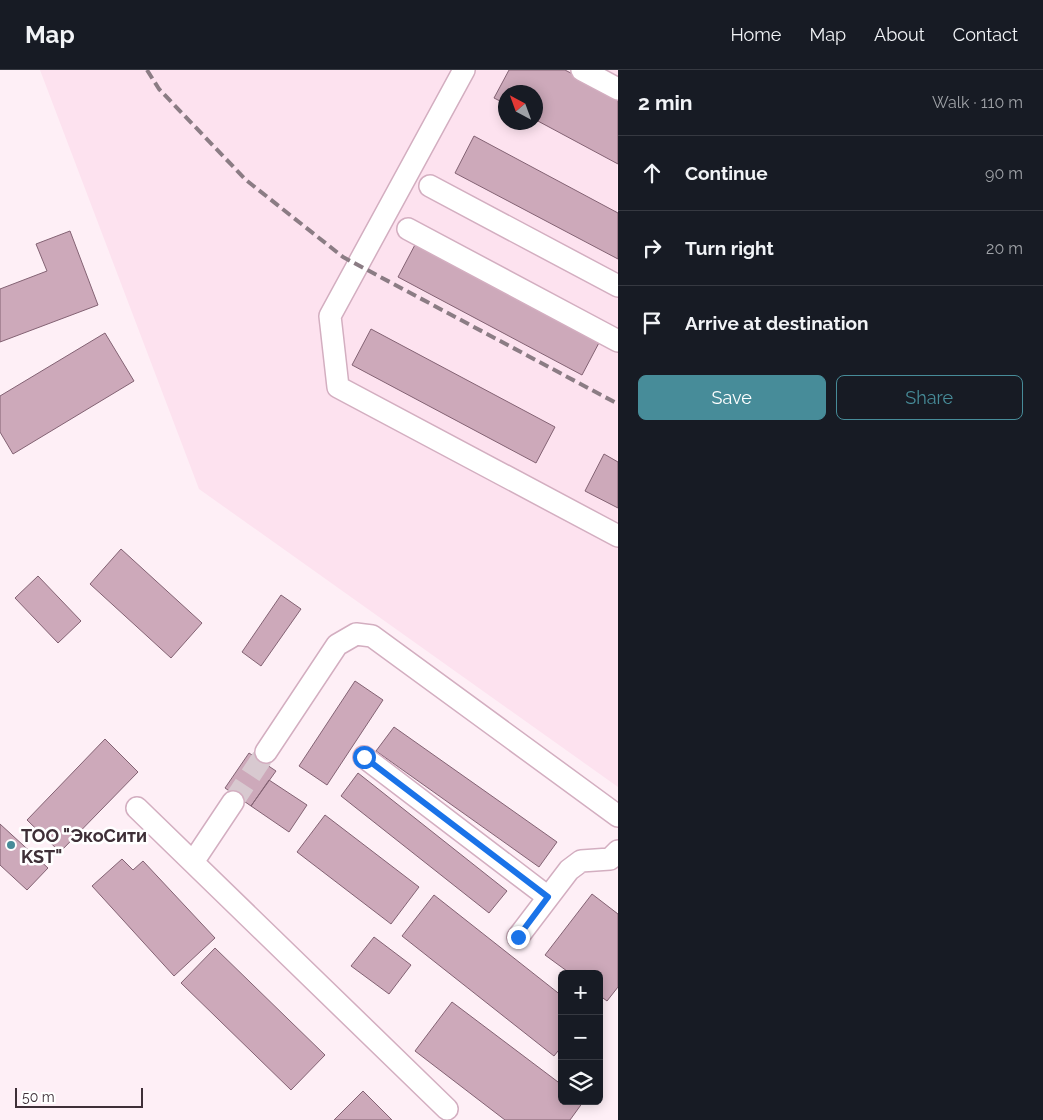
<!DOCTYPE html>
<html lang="en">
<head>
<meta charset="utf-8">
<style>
  body { margin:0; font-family:Raleway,sans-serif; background:#242831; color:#f1f3f6 }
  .controls { position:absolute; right:15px; bottom:15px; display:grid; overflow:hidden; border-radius:8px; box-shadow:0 2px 12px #0003 }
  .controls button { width:45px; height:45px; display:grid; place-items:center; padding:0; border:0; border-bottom:1px solid #363941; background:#171b24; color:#f1f3f6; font:25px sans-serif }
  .compass { position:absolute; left:498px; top:15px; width:45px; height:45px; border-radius:50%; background:#171b24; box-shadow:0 2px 12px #0003; rotate:319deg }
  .scale { position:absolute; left:15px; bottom:12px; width:128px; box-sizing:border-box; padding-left:5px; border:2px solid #3e2f37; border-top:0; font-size:14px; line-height:18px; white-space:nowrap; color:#3e2f37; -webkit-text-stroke:4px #fff; paint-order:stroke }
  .stop { position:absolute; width:15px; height:15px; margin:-11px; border:4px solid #1a73e8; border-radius:50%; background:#fff }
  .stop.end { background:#1a73e8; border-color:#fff; box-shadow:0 1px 5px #0008 }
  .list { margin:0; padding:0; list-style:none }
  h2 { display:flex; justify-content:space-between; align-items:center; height:65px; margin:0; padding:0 20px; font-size:21px }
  h2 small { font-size:16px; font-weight:400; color:#9ea1a6 }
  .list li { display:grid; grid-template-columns:32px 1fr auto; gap:15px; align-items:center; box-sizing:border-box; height:75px; padding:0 20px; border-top:1px solid #363941 }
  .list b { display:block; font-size:19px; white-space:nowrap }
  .list em { font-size:16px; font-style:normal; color:#9ea1a6 }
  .actions { display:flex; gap:10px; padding:15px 20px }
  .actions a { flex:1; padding:11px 0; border:1px solid #478c99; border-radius:8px; text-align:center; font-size:18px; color:#478c99 }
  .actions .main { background:#478c99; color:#fff }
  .icon { flex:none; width:28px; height:28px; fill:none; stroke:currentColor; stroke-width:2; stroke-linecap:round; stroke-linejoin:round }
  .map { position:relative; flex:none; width:618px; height:1050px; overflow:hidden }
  header { display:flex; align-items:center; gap:30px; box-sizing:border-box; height:70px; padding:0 25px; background:#171b24; border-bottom:1px solid #363941 }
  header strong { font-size:24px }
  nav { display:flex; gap:28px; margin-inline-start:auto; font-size:18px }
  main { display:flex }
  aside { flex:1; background:#171b24 }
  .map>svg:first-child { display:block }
  .built { fill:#fde2ef; fill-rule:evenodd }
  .building { fill:#cda9ba; stroke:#836273 }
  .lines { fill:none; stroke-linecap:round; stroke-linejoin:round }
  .minor-tunnel { stroke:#d8c9d0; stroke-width:21; stroke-dasharray:21 11; stroke-linecap:butt }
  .minor-casing { stroke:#d3aec0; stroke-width:24 }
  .minor { stroke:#fff; stroke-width:21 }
  .rail { stroke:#8b7c84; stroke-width:4; stroke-dasharray:10 5; stroke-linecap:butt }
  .route { stroke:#1a73e8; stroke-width:6 }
  .poi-dot { fill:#478c99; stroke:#fff; stroke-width:2 }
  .labels { text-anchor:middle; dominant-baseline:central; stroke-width:5; stroke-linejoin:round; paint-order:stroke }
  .poi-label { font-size:18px; font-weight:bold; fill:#3e2f37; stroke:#fff; text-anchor:start }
</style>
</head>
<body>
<header>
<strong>Map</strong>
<nav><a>Home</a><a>Map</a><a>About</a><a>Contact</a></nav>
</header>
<main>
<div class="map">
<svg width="618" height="1050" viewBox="0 0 618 1050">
  <rect width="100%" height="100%" fill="#feeff6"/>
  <!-- built -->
  <path class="built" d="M 40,0 L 618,0 L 618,717 L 199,419 ZM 506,22 L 536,22 L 536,52 L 506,52 Z"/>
  <!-- building -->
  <path class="building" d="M 509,0 L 565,0 L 618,28 L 618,94 L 536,50 L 536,22 L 506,22 L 506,34 L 494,28 Z
    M 474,66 L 618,143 L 618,189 L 455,103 Z
    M 70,161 L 98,235 L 0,272 L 0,219 L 47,201 L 36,174 Z
    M 417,171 L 601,269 L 582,305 L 398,207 Z
    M 371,259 L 555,357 L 536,393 L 352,295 Z
    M 105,263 L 134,311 L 13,384 L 0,362 L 0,326 Z
    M 604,384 L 618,392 L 618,438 L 585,421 Z
    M 121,479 L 202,553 L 171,588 L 90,514 Z
    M 38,506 L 81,551 L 58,573 L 15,528 Z
    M 281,525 L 301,539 L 261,596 L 242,582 Z
    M 355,611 L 383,630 L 327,715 L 299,696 Z
    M 394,657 L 557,772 L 539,797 L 376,681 Z
    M 105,669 L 138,702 L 60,782 L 27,750 Z
    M 249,683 L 276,701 L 251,736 L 225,718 Z
    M 358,703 L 507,821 L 489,843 L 341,726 Z
    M 269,710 L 307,735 L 289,762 L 251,736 Z
    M 325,745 L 419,817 L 391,854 L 297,782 Z
    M 0,754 L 48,798 L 27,820 L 0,795 Z
    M 122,789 L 133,800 L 143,791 L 215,868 L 174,906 L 92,816 Z
    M 592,824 L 618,844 L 618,917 L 607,931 L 599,925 L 599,904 L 571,904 L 545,885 Z
    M 434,825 L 562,926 L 562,976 L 554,986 L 402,866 Z
    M 374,867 L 411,895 L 389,924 L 351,896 Z
    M 215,878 L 325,985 L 291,1020 L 181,913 Z
    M 452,932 L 562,1015 L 562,1031 L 583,1032 L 570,1050 L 505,1050 L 415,981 Z
    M 363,1021 L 392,1050 L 334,1050 Z"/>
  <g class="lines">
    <!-- minor-tunnel -->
    <path class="minor-tunnel" d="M 233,732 L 266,682"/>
    <!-- minor casing -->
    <g class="minor-casing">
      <path id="minor" d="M 464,0 L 330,246 L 338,317 L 618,466
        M 582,0 L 618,19
        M 430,116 L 618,216
        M 408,159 L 618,271
        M 266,682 L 337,575 L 356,564 L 372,566 L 618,746
        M 364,687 L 548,827
        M 137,738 L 447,1039
        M 193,792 L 233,732
        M 518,867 L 569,800 L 581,791 L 610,789 L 618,781"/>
    </g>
    <!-- minor -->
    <use href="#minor" class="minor"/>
    <!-- rail -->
    <path class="rail" d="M 147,0 L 159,19 L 246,110 L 343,187 L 618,334"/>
  </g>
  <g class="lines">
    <!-- route -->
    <path class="route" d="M 364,687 L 548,827 L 518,867"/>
  </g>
  <!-- markers -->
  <circle class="poi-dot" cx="11" cy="775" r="5"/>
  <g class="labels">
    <!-- poi labels -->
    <g class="poi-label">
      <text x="21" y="765">ТОО "ЭкоСити<tspan x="21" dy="21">KST"</tspan></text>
    </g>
  </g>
</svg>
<div class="controls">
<button>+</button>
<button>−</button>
<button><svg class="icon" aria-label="layers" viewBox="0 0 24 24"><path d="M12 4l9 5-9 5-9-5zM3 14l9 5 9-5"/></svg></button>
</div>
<svg class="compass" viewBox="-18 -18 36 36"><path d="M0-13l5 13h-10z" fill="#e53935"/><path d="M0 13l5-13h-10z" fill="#9ea1a6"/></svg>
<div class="scale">50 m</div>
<div class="stop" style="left:364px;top:687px"></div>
<div class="stop end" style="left:518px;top:867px"></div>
</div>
<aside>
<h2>2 min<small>Walk · 110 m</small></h2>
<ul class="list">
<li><svg class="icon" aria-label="ahead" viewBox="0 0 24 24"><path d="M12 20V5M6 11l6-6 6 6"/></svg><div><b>Continue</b></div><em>90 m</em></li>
<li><svg class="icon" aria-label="right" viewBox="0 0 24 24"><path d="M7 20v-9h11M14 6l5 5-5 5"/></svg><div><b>Turn right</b></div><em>20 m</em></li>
<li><svg class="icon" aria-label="arrive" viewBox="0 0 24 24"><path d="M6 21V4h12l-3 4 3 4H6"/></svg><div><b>Arrive at destination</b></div></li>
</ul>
<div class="actions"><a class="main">Save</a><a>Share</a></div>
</aside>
</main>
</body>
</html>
